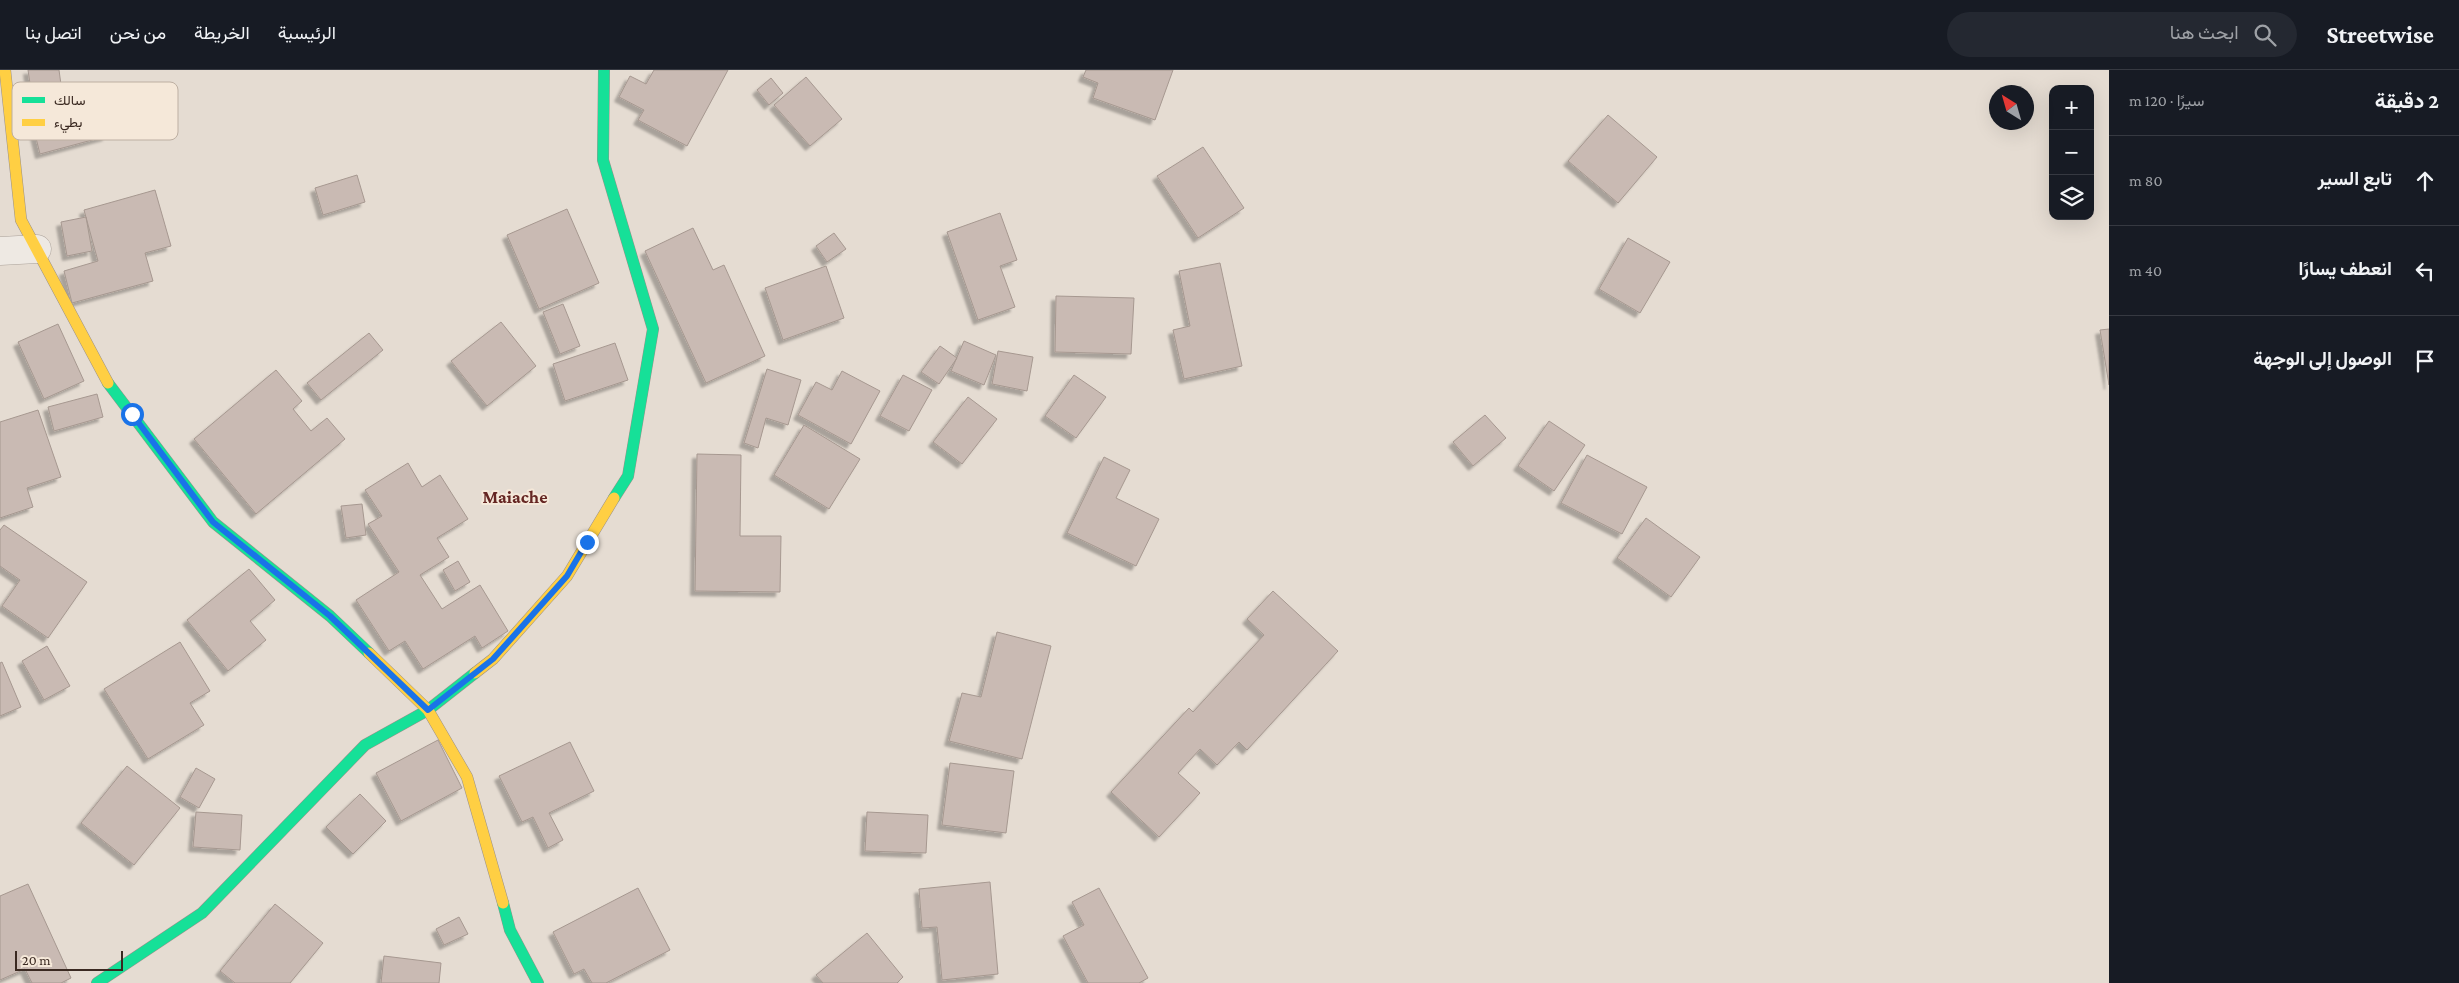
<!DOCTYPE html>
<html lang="ar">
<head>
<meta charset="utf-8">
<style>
  body { margin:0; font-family:"Crimson Pro",Vazirmatn,serif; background:#242831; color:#f1f3f6; direction:rtl }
  .controls { position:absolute; right:15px; top:15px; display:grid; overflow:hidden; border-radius:10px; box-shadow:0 5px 20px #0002 }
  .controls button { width:45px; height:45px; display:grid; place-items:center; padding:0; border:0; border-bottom:1px solid #363941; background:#171b24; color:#f1f3f6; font:25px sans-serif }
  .compass { position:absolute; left:1989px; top:15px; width:45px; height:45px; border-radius:50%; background:#171b24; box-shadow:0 5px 20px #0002; rotate:323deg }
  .scale { position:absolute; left:15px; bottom:12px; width:108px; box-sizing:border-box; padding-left:5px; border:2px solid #3a2921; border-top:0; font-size:14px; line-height:18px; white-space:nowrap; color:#3a2921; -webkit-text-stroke:4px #f5e8d9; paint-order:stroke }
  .stop { position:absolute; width:15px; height:15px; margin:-11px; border:4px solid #1a73e8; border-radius:50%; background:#fff }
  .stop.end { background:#1a73e8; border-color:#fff; box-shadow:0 1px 5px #0008 }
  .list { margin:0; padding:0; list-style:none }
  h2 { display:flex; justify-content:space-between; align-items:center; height:65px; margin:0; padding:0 20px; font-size:21px }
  h2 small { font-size:16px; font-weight:400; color:#9ea1a6 }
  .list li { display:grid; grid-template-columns:32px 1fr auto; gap:15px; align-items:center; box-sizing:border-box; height:90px; padding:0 20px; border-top:1px solid #363941 }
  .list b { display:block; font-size:19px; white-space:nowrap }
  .list em { font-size:16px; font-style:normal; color:#9ea1a6 }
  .icon { flex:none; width:28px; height:28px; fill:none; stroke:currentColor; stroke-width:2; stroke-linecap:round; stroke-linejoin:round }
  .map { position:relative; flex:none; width:2109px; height:913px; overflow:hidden; direction:ltr }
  header { display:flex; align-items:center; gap:30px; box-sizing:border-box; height:70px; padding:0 25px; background:#171b24; border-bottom:1px solid #363941 }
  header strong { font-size:24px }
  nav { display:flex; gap:28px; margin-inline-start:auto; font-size:18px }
  .search { width:350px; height:45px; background:#242831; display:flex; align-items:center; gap:12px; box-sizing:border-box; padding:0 18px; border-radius:28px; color:#9ea1a6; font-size:19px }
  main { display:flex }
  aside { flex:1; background:#171b24 }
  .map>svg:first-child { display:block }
  .building { fill:#c9bab3; stroke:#a69890; filter:url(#shadow) }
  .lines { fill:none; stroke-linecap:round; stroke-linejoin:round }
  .street-casing { stroke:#aba29a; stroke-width:29 }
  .fast-casing { stroke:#9b918a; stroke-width:12 }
  .slow-casing { stroke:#9b918a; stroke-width:12 }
  .street { stroke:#eee9e3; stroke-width:28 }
  .fast { stroke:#16e098; stroke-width:11 }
  .slow { stroke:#ffcf43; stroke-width:11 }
  .route { stroke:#1a73e8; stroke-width:6 }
  .labels { text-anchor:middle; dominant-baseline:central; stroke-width:4; stroke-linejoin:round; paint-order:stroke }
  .quarter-label { font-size:18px; font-weight:bold; fill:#652623; stroke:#f5e8d9 }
  .key { fill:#f5e8d9; stroke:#bdafa2; stroke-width:1 }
  .key-label { font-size:14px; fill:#3a2921 }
</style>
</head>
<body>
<header>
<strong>Streetwise</strong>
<div class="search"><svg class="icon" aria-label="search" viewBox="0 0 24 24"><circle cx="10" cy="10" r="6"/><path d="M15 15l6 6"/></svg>ابحث هنا</div>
<nav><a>الرئيسية</a><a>الخريطة</a><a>من نحن</a><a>اتصل بنا</a></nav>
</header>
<main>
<aside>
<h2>2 دقيقة<small>سيرًا · 120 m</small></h2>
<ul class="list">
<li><svg class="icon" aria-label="ahead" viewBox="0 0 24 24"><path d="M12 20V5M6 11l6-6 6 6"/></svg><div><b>تابع السير</b></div><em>80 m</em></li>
<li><svg class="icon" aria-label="left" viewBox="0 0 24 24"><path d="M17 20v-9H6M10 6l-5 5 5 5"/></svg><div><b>انعطف يسارًا</b></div><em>40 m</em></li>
<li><svg class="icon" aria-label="arrive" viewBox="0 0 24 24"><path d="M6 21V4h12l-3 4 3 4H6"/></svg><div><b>الوصول إلى الوجهة</b></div></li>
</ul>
</aside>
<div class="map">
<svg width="2109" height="913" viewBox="0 0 2109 913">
  <defs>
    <filter id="shadow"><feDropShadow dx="-4.5" dy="4.5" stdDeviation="1" flood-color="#0004"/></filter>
  </defs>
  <rect width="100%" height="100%" fill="#e5dcd2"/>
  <!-- building -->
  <path class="building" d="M 28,0 L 59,0 L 62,22 L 32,27 Z
    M 654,0 L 728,0 L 687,76 L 638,50 L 644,40 L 619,27 L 630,6 L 646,14 Z
    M 1086,0 L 1173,0 L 1155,50 L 1093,28 L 1098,13 L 1083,7 Z
    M 806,7 L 842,49 L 810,76 L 774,35 Z
    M 771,8 L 783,23 L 769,35 L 757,20 Z
    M 95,19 L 107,66 L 40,84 L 28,36 Z
    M 1608,45 L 1657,87 L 1618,133 L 1568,91 Z
    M 1203,77 L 1244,138 L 1198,168 L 1157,106 Z
    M 357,105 L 365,132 L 323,145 L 315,118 Z
    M 155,120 L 171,176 L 145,183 L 153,211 L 72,233 L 64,201 L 98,191 L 84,140 Z
    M 567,139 L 599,213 L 539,239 L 507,165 Z
    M 1000,143 L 1017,190 L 1000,196 L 1015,237 L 978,250 L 947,162 Z
    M 86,147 L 92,181 L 67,186 L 61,152 Z
    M 693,158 L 713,200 L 724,195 L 765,286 L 706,313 L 645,181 Z
    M 834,163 L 846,179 L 827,192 L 816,176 Z
    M 1628,168 L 1670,192 L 1640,243 L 1599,219 Z
    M 1220,193 L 1242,296 L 1184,309 L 1173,260 L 1190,256 L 1179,201 Z
    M 826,196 L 844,248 L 783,270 L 765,218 Z
    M 1056,226 L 1134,228 L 1131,284 L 1055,282 Z
    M 563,234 L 580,276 L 560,284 L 543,242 Z
    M 501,252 L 536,296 L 487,336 L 451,291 Z
    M 58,254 L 84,311 L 44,329 L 18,272 Z
    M 2109,259 L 2109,315 L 2100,260 Z
    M 369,263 L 383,280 L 321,330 L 307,313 Z
    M 964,271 L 996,285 L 984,315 L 951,301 Z
    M 615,273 L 628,310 L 565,331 L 553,294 Z
    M 940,276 L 957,288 L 939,314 L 921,302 Z
    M 998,281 L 1033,287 L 1027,321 L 992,314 Z
    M 767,299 L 801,310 L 788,355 L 766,348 L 758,378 L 744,373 Z
    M 276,300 L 302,331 L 293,339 L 311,361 L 327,348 L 345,369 L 256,444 L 194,369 Z
    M 842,301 L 880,321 L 851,374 L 798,345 L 816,312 L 832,320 Z
    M 903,305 L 932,320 L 909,361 L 880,346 Z
    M 1074,305 L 1106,327 L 1076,368 L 1045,346 Z
    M 97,324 L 103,347 L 54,361 L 48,337 Z
    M 968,327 L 997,349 L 962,394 L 933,372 Z
    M 38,340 L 61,407 L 27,418 L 33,437 L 0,448 L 0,352 Z
    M 1485,345 L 1506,368 L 1473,396 L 1453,372 Z
    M 1549,351 L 1585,375 L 1554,421 L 1518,396 Z
    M 804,355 L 860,389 L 829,439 L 774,405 Z
    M 697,384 L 741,385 L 740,466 L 781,466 L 780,522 L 695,521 Z
    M 1587,385 L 1647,417 L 1622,464 L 1561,433 Z
    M 1104,387 L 1130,400 L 1116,428 L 1159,449 L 1136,496 L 1067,463 Z
    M 408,393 L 422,417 L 440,405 L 468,449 L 437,468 L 449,487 L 420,505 L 442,539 L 480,515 L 508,561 L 482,578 L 475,566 L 423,599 L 405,571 L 389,581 L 356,530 L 399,502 L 368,454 L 382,446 L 365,420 Z
    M 362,434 L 366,465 L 346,468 L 341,436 Z
    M 1646,448 L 1700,487 L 1671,527 L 1617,488 Z
    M 4,455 L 87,512 L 48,568 L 2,536 L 20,510 L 0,496 L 0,460 Z
    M 458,491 L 470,512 L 455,521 L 443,500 Z
    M 249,499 L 275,530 L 250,551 L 266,570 L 228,601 L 187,550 Z
    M 1273,521 L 1338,581 L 1247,680 L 1239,672 L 1217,695 L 1200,679 L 1178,703 L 1200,723 L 1159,767 L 1111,722 L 1189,638 L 1193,642 L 1264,565 L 1247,549 Z
    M 997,562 L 1051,576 L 1022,689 L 949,671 L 962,623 L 981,627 Z
    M 180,572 L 210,621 L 190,633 L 204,655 L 148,689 L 104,619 Z
    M 47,576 L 70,616 L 44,630 L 22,591 Z
    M 2,592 L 21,637 L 0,646 L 0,593 Z
    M 438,670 L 462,718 L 401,751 L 376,703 Z
    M 570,672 L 594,721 L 549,743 L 563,770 L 548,778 L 533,747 L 522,752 L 499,706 Z
    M 950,693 L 1014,701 L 1006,763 L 942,755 Z
    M 127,696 L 180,738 L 134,795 L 81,753 Z
    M 196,698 L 215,709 L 199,738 L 180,727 Z
    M 360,724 L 386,751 L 353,784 L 326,757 Z
    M 196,742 L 242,745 L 240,780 L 193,777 Z
    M 867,742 L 928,745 L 926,783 L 865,781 Z
    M 990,812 L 998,904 L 942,910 L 937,857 L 922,858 L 919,819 Z
    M 28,814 L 71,908 L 61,913 L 32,913 L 25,899 L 0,910 L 0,826 Z
    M 638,818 L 670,880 L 606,913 L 592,913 L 584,899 L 574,904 L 553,862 Z
    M 1099,818 L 1148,908 L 1139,913 L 1088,913 L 1063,866 L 1084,855 L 1072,832 Z
    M 275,834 L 323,873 L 290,913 L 235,913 L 220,901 Z
    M 459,847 L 468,864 L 444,875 L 436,859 Z
    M 867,863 L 903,907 L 897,913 L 823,913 L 816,905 Z
    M 384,886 L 441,893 L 439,913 L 381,913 Z"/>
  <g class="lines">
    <!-- street casing -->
    <g class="street-casing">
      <path id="street" d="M 0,181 L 37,179"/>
    </g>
    <!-- fast casing -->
    <g class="fast-casing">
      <path id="fast" d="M 604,0 L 603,90 L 653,259 L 628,406 L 614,428
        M 108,313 L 213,452 L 330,546 L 369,583
        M 503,833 L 510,860 L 538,913
        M 97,913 L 202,843 L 365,675 L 428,640 L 475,603"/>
    </g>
    <!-- slow casing -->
    <g class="slow-casing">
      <path id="slow" d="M 5,0 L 21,150 L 108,313
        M 369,583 L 428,640 L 467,707 L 503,833
        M 475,603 L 493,589 L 567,506 L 614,428"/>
    </g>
    <!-- street -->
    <use href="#street" class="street"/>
    <!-- fast -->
    <use href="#fast" class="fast"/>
    <!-- slow -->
    <use href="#slow" class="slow"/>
  </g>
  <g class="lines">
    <!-- route -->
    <path class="route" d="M 132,344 L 213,452 L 330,546 L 428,640 L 493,589 L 567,506 L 587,472"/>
  </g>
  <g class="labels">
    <!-- quarter labels -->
    <g class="quarter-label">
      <text x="515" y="427">Maiache</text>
    </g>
  </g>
  <!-- legend -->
  <rect x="12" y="12" width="166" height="58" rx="8" class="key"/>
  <rect x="22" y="27" width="23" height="6" fill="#16e098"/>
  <rect x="22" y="49" width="23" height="7" fill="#ffcf43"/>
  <g class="key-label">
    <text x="54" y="35">سالك</text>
    <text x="54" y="57">بطيء</text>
  </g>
</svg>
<div class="controls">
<button>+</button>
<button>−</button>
<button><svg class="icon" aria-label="layers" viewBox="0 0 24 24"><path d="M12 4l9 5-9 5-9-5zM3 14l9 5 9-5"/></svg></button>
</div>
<svg class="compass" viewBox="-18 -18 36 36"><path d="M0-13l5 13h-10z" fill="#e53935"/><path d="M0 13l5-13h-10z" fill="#9ea1a6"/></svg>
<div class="scale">20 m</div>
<div class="stop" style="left:132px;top:344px"></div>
<div class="stop end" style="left:587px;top:472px"></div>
</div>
</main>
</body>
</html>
